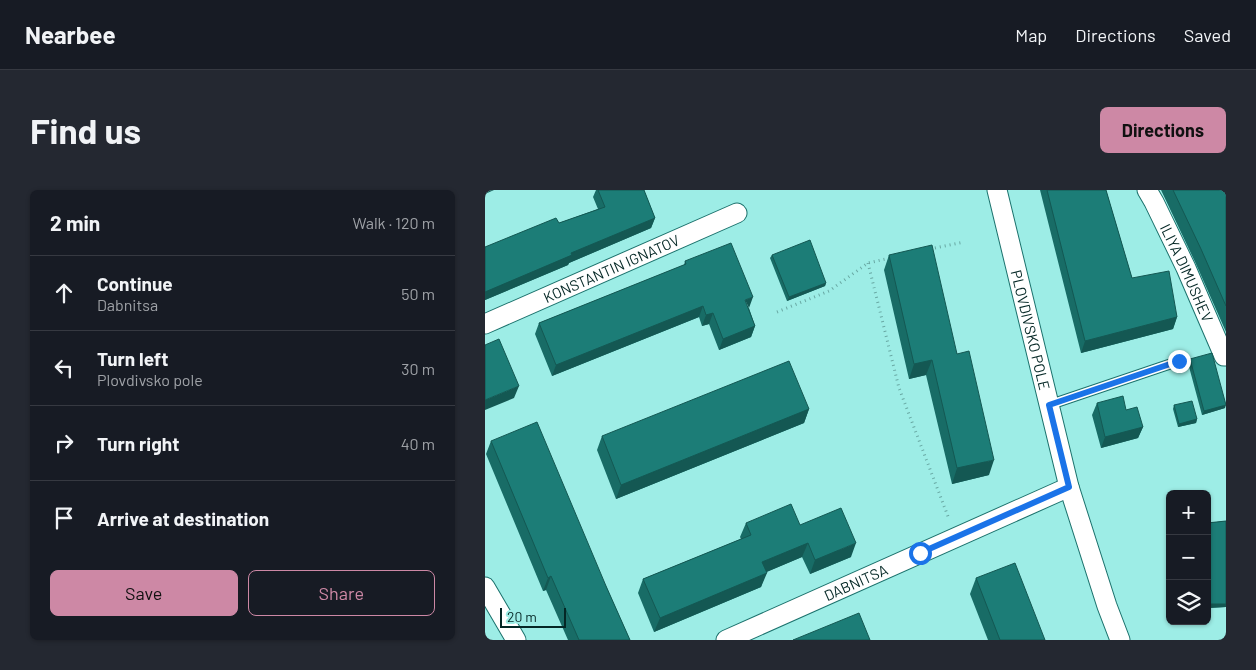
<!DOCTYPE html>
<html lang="en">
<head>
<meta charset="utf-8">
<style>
  body { margin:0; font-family:Barlow,sans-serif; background:#242831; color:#f1f3f6 }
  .controls { position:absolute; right:15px; bottom:15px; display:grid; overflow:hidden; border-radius:8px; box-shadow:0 1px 4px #0004 }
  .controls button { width:45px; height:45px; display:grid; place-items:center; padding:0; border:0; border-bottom:1px solid #363941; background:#171b24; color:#f1f3f6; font:25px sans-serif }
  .scale { position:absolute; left:15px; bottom:12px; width:66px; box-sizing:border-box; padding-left:5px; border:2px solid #042725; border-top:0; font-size:14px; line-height:18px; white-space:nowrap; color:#042725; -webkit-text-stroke:4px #9dede6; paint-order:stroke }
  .stop { position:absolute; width:15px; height:15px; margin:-11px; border:4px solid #1a73e8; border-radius:50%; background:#fff }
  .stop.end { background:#1a73e8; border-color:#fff; box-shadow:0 1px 5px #0008 }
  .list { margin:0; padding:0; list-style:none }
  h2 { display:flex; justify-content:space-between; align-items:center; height:65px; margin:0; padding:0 20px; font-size:21px }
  h2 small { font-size:16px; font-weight:400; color:#9ea1a6 }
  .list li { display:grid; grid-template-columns:32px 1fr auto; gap:15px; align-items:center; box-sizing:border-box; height:75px; padding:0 20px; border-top:1px solid #363941 }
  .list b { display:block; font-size:19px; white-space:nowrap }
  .list p { margin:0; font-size:16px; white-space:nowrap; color:#9ea1a6 }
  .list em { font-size:16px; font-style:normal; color:#9ea1a6 }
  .actions { display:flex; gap:10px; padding:15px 20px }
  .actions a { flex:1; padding:11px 0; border:1px solid #cd88a5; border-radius:8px; text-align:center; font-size:18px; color:#cd88a5 }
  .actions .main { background:#cd88a5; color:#111 }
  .icon { flex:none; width:28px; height:28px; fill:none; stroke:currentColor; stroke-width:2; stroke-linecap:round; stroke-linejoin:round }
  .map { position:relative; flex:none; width:741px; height:450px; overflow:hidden; border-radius:8px }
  header { display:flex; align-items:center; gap:30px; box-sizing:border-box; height:70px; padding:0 25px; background:#171b24; border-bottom:1px solid #363941 }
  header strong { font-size:24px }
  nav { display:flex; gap:28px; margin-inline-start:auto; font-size:18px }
  .intro { display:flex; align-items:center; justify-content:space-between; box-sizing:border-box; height:120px; padding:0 30px }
  h1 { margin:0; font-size:35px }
  .button { padding:12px 22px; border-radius:8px; background:#cd88a5; color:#111; font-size:18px; font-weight:700 }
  main { display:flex; gap:30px; padding:0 30px }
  aside { flex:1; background:#171b24; border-radius:8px; box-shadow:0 1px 4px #0004 }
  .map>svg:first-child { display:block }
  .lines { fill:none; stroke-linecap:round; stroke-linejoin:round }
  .lane-casing { stroke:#1c726d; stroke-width:11 }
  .street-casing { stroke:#1c726d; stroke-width:21 }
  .path { stroke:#69a9a4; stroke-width:3; stroke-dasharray:1 4; stroke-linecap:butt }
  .lane { stroke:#fff; stroke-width:9 }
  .street { stroke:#fff; stroke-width:19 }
  .wall { fill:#186c66 }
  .shaded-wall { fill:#145853 }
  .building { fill:#1c7d77; stroke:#145853 }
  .route { stroke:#1a73e8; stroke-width:6 }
  .labels { text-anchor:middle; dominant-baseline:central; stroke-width:5; stroke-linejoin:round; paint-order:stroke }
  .street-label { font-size:15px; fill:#042725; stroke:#9dede6 }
</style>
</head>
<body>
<header>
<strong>Nearbee</strong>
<nav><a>Map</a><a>Directions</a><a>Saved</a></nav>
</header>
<div class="intro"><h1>Find us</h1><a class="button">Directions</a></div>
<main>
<aside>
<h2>2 min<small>Walk · 120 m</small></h2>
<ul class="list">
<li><svg class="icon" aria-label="ahead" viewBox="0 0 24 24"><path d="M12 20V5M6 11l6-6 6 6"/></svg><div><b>Continue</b><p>Dabnitsa</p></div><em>50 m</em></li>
<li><svg class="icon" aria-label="left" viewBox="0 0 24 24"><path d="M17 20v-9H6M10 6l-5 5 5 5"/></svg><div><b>Turn left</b><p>Plovdivsko pole</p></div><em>30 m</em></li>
<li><svg class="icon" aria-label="right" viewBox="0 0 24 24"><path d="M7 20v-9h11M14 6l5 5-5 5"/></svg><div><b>Turn right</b></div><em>40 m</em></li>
<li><svg class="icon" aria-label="arrive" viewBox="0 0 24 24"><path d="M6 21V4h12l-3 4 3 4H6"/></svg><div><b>Arrive at destination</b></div></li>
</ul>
<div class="actions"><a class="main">Save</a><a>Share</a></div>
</aside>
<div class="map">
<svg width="741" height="450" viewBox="0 0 741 450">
  <rect width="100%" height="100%" fill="#9dede6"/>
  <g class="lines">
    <!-- lane casing -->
    <g class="lane-casing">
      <path id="lane" d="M 564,215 L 694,171"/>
    </g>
    <!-- street casing -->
    <g class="street-casing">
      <g id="street">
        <path id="s1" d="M 512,0 L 584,297 L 622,416 L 635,450"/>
        <path id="s2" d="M 662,0 L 669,12 L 701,78 L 739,166 L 741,166"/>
        <path id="s3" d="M 0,134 L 252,23"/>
        <path d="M 0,397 L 31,450"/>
        <path id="s4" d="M 241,450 L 584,297"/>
      </g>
    </g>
    <!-- path -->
    <path class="path" d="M 445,59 L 479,52
      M 383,73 L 414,198 L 464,329
      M 292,122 L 344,101 L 383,73 L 405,68"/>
    <!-- lane -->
    <use href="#lane" class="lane"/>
    <!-- street -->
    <use href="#street" class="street"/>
  </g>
  <!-- wall -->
  <path class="wall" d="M 111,0 L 159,0 L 170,28 L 166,38 L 84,73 L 83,75 L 0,110 L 0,57 L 74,33 L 113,19 L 108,7 Z
    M 555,0 L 621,0 L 647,88 L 692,127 L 688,139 L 596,163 Z
    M 676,0 L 741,0 L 741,142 L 711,74 Z
    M 287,65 L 341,93 L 340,96 L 302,111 L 285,68 Z
    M 404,65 L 472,164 L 504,285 L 467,294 L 441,185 L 424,189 L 399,80 Z
    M 200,71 L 264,118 L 270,136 L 266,147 L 234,160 L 224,134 L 217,136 L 214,127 L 67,186 L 50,144 L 54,133 L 199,75 Z
    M 705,169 L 740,218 L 717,225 L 703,173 Z
    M 612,213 L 641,220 L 658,237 L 653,248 L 616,258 L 607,225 Z
    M 689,215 L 712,229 L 711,233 L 693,237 L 688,219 Z
    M 324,219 L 319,233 L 131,309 L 112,260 L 117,246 Z
    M 6,251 L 121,396 L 145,450 L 83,450 L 61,400 L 58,401 L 1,264 Z
    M 741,331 L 741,417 L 723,418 L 722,333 Z
    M 261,333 L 315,335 L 366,367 L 325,384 L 317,367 L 281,382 L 276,397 L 169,442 L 153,403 L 158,389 L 256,349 L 255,347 Z
    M 491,388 L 560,450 L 503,450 L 485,404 Z"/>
  <!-- shaded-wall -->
  <path class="shaded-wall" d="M 0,0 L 9,0 L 0,4 Z
    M 170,28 L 166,38 L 84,73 L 83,75 L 0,110 L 0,102 L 86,63 Z
    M 341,93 L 340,96 L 302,111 L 304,107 Z
    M 268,107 L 264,118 L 260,110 Z
    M 218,116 L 214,127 L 67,186 L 71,175 Z
    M 228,123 L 224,134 L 217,136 L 221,125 Z
    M 692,127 L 688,139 L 596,163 L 600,151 Z
    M 270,136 L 266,147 L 234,160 L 238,149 Z
    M 447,170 L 441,185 L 424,189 L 429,174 Z
    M 34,196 L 29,208 L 0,220 L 0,210 Z
    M 741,215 L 740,218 L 717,225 L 719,221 Z
    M 324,219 L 319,233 L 131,309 L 136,295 Z
    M 712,229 L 711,233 L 693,237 L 694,234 Z
    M 658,237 L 653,248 L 616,258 L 620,247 Z
    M 509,270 L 504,285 L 467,294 L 472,278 Z
    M 323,353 L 317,367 L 272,386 L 277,372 Z
    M 371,353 L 366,367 L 325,384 L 330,370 Z
    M 282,383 L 276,397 L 169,442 L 175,428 Z
    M 66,386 L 61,400 L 58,401 L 63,388 Z
    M 724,414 L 741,414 L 741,417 L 723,418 Z"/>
  <!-- building -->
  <path class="building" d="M 113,0 L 159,0 L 170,28 L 86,63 L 87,65 L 0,102 L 0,57 L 71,28 L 74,33 L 120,17 Z
    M 562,0 L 621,0 L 647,88 L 684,81 L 692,127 L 600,151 Z
    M 688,0 L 741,0 L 741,116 L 716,59 Z
    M 325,50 L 341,93 L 304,107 L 287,65 Z
    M 246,53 L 268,107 L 260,110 L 270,136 L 238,149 L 228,123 L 221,125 L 218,116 L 71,175 L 54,133 L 201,74 L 200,71 Z
    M 447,55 L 472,164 L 484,161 L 509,270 L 472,278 L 447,170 L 429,174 L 404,65 Z
    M 14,149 L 34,196 L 0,210 L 0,155 Z
    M 727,163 L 741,215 L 719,221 L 705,169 Z
    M 304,171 L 324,219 L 136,295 L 117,246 Z
    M 638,206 L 641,220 L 652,217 L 658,237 L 620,247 L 612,213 Z
    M 707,211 L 712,229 L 694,234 L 689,215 Z
    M 52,232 L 121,396 L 145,450 L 94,450 L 66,386 L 63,388 L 6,251 Z
    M 306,314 L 315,335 L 356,318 L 371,353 L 330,370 L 323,353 L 277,372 L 282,383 L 175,428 L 158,389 L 266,345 L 261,333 Z
    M 741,331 L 741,414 L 724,414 L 722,373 L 722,333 Z
    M 530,373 L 560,450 L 515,450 L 491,388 Z
    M 374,423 L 385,450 L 308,450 Z"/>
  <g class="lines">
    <!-- route -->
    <path class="route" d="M 435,363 L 584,297 L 564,215 L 694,171"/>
  </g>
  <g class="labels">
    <!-- street labels -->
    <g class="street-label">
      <text stroke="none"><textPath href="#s3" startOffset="138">KONSTANTIN IGNATOV</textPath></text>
      <text stroke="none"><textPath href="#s2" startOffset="92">ILIYA DIMUSHEV</textPath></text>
      <text stroke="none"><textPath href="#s1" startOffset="144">PLOVDIVSKO POLE</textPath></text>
      <text stroke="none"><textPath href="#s4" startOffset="142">DABNITSA</textPath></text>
    </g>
  </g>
</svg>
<div class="controls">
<button>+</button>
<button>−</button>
<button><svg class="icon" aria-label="layers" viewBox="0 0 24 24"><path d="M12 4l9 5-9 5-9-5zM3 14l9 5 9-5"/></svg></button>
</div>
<div class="scale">20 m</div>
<div class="stop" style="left:435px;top:363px"></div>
<div class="stop end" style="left:694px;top:171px"></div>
</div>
</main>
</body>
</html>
